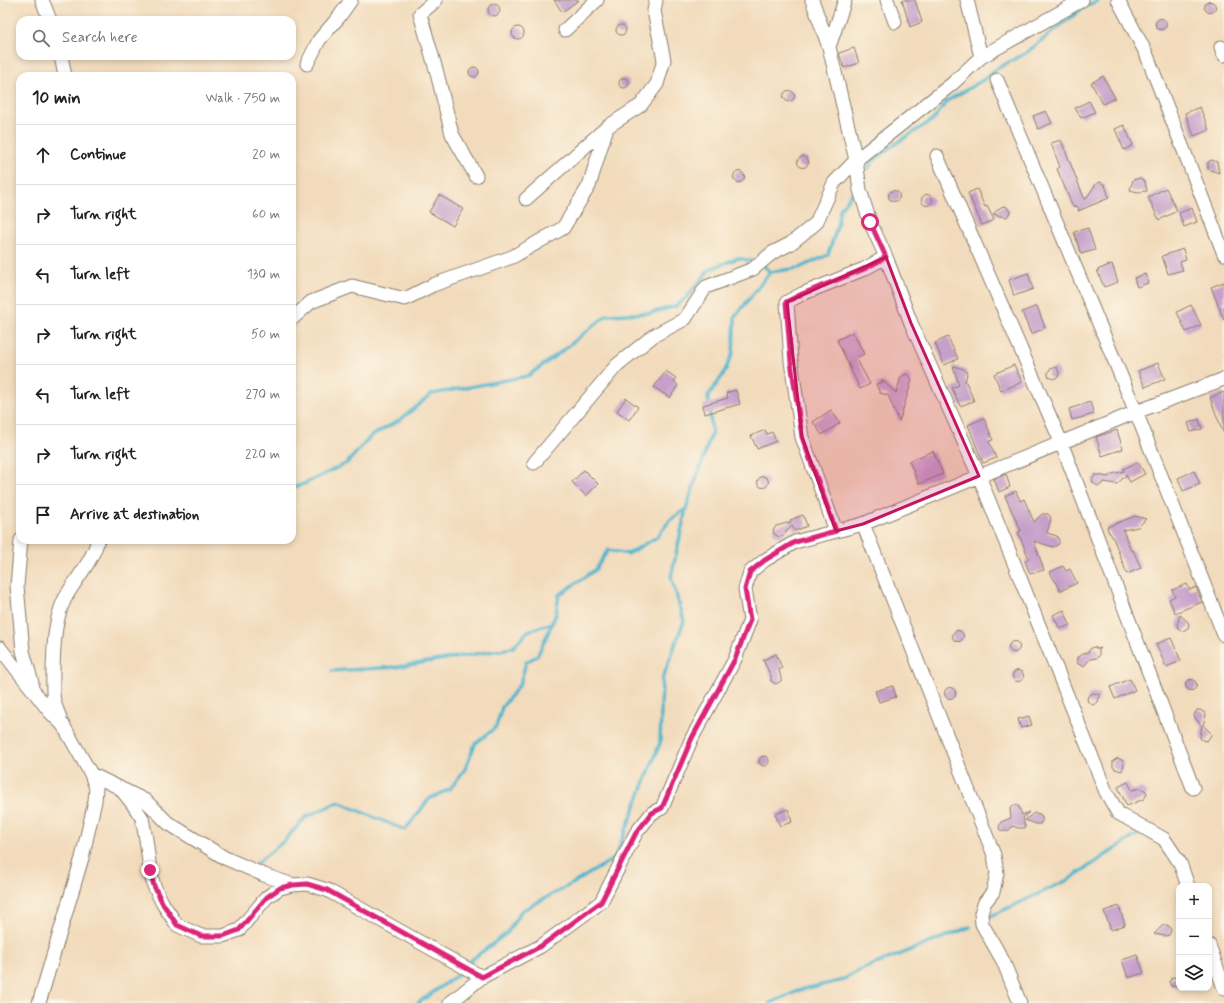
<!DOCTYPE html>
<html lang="en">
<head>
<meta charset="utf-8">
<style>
  body { margin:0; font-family:Mynerve,sans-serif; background:#f2f2f2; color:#202124 }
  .controls { position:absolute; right:12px; bottom:12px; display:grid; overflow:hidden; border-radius:8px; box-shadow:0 2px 6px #0003 }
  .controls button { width:36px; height:36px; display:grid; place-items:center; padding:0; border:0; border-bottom:1px solid #e0e0e0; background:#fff; color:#202124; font:20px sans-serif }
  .stop { position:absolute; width:12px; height:12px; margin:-9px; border:3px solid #db2777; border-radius:50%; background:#fff }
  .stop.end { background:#db2777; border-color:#fff; box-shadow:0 1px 4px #0008 }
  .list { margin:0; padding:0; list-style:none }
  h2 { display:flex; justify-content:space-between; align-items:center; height:52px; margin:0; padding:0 16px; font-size:17px }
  h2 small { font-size:13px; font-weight:400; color:#757577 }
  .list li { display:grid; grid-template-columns:26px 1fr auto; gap:12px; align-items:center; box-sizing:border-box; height:60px; padding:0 16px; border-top:1px solid #e0e0e0 }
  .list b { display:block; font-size:15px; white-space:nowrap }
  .list em { font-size:13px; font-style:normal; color:#757577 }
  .icon { flex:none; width:22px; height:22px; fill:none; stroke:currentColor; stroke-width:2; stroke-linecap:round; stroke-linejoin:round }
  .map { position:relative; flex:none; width:1224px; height:1003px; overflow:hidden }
  .search { position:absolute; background:#fff; box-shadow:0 2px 6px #0003; left:16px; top:16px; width:280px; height:44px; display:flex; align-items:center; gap:10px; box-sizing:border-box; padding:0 14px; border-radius:12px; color:#757577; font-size:15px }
  .panel { position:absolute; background:#fff; box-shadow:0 2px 6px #0003; left:16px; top:72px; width:280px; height:472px; border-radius:12px }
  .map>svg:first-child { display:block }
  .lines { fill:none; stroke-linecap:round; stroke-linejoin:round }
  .stream { stroke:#4fb5cd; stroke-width:3.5 }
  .building { fill:#c69fca }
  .minor-casing { stroke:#877c6c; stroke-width:15 }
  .minor { stroke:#fff; stroke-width:13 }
  .route { stroke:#db2777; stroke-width:5 }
  .marked { fill:#c2185b; fill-opacity:0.2; stroke:#c2185b; stroke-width:3; stroke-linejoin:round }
</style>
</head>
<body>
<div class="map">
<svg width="1224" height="1003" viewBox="0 0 1224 1003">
  <rect width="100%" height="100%" fill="#fcf5e5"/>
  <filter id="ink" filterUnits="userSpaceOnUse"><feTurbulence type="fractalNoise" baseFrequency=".025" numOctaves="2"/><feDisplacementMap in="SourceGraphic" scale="8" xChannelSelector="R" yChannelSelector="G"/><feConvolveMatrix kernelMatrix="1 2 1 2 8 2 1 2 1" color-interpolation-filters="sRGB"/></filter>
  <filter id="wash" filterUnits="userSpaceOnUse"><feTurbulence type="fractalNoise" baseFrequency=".012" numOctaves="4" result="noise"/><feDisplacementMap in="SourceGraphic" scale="16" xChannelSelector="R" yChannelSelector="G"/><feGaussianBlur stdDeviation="0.9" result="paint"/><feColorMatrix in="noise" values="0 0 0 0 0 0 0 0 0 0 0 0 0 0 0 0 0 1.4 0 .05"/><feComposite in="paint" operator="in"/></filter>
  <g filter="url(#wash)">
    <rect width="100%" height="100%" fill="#f2dbbc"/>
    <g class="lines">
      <!-- stream -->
      <path class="stream" d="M 868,169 L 872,162 L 892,146 L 934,119 L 947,101 L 983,80 L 998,68 L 1026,53 L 1084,7 L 1099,0
        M 763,265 L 770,272 L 799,268 L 828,255 L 837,227 L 840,209 L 853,192
        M 292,488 L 304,484 L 347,463 L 371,436 L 400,420 L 432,394 L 528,376 L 562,351 L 607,315 L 650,313 L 676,306 L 687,297 L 710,269 L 738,258 L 756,262
        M 332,671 L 397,667 L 512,648 L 528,631 L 552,623
        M 257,863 L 284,841 L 306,817 L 338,802 L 405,830 L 429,799 L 450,789 L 465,769 L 475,744 L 496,727 L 502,707 L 520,684 L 526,662 L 537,656 L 548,633 L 556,614 L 559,595 L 595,570 L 608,550 L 628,554 L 657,537 L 670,520 L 686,509 L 712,432 L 708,396 L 723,375 L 733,353 L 735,317 L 770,272
        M 991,916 L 1068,880 L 1138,834
        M 470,961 L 507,933 L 521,911 L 572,884 L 615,858 L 660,743 L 662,680 L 684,621 L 671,577 L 686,509
        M 418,1003 L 460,973
        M 770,1003 L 803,989 L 840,981 L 865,968 L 970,927"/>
    </g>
    <g id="blocks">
      <!-- building -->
      <path class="building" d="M 554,0 L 579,0 L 562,12 Z
        M 902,0 L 915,0 L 922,22 L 910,27 Z
        M1204.5 7a5.5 5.5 0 1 1 11 0a5.5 5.5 0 1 1-11 0Z
        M488 10a6 6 0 1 1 12 0a6 6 0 1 1-12 0Z
        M1155.5 24a5.5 5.5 0 1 1 11 0a5.5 5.5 0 1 1-11 0Z
        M616 30a5 5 0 1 1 10 0a5 5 0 1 1-10 0Z
        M512 33a6 6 0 1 1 12 0a6 6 0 1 1-12 0Z
        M 854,48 L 859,63 L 844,68 L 839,53 Z
        M469 72a5 5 0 1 1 10 0a5 5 0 1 1-10 0Z
        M 1103,76 L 1115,98 L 1103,104 L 1091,83 Z
        M619 83a5 5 0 1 1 10 0a5 5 0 1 1-10 0Z
        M783.5 96a5.5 5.5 0 1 1 11 0a5.5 5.5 0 1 1-11 0Z
        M 1089,101 L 1095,112 L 1081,118 L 1075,108 Z
        M 1200,107 L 1209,130 L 1194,136 L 1185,113 Z
        M 1046,111 L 1052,123 L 1038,129 L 1033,116 Z
        M 1124,125 L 1133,145 L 1124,150 L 1115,129 Z
        M 1061,140 L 1085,200 L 1096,184 L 1100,182 L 1105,185 L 1109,198 L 1078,211 L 1079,209 L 1077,206 L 1073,207 L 1057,169 L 1060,167 L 1051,143 Z
        M797.5 162a5.5 5.5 0 1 1 11 0a5.5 5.5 0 1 1-11 0Z
        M 1212,160 L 1217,162 L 1219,173 L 1208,169 L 1208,162 Z
        M733.5 177a5.5 5.5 0 1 1 11 0a5.5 5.5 0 1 1-11 0Z
        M 1140,178 L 1145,182 L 1147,191 L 1138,192 L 1130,190 L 1133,180 Z
        M 1166,188 L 1177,211 L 1159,220 L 1148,197 Z
        M 977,189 L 985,207 L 987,206 L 994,220 L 982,225 L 968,193 Z
        M888.5 196a5.5 5.5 0 1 1 11 0a5.5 5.5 0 1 1-11 0Z
        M921.5 200a5.5 5.5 0 1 1 11 0a5.5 5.5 0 1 1-11 0Z
        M 439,195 L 463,209 L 453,226 L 429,212 Z
        M 1004,206 L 1007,207 L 1010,212 L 1007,217 L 1004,217 L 993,214 L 1001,207 Z
        M 1192,208 L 1197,222 L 1184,227 L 1179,213 Z
        M 1088,228 L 1095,250 L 1081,254 L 1074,232 Z
        M 1183,249 L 1186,260 L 1180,262 L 1183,270 L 1168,274 L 1162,256 Z
        M 1112,264 L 1118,282 L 1104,287 L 1097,270 Z
        M 1028,273 L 1033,289 L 1014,296 L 1009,280 Z
        M 1145,274 L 1148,283 L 1137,287 L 1134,278 Z
        M 1224,282 L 1224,320 L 1211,287 Z
        M 1191,305 L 1201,325 L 1186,332 L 1177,312 Z
        M 1037,306 L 1045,328 L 1031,334 L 1022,312 Z
        M 853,332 L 864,354 L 856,358 L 870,384 L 860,389 L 837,340 Z
        M 948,337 L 958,359 L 944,365 L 935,343 Z
        M 1158,363 L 1165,379 L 1145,387 L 1138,371 Z
        M 1014,365 L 1022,382 L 1001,391 L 994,374 Z
        M 953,366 L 964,369 L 966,371 L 967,374 L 965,382 L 966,382 L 974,401 L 960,406 L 952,388 L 959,385 Z
        M 1057,367 L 1059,373 L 1058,377 L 1053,379 L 1048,376 L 1048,372 L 1050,369 Z
        M 666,371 L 676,378 L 674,382 L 678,385 L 670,398 L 654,387 Z
        M 906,374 L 909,375 L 912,380 L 899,422 L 888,395 L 880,393 L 876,384 L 883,382 L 881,379 L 896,393 L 901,377 Z
        M 736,390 L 740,404 L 705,414 L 703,405 L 728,398 L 726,393 Z
        M 1224,392 L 1224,432 L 1223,432 L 1210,398 Z
        M 626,398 L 638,407 L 629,420 L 617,411 Z
        M 1090,402 L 1094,414 L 1072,420 L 1069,409 Z
        M 831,410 L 840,423 L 822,435 L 813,422 Z
        M 984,418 L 993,440 L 989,441 L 996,458 L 983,463 L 968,425 Z
        M 1199,419 L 1202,429 L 1191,432 L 1188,423 Z
        M 765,430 L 767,434 L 772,432 L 776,441 L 757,449 L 751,436 Z
        M 1117,430 L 1123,449 L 1102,456 L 1096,437 Z
        M 933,451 L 943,474 L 919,484 L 909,461 Z
        M 1138,462 L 1145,474 L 1130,482 L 1126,475 L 1117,484 L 1104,482 L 1101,485 L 1098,486 L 1093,483 L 1092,480 L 1095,475 L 1098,475 L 1108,477 L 1112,474 L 1124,471 L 1123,469 Z
        M 584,470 L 598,484 L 586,496 L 572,482 Z
        M 1194,471 L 1200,484 L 1183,491 L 1178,478 Z
        M 1006,474 L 1010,487 L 999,492 L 994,479 Z
        M757.5 482a5.5 5.5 0 1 1 11 0a5.5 5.5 0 1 1-11 0Z
        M 1016,491 L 1020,501 L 1024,499 L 1034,522 L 1042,514 L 1048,514 L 1050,516 L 1051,519 L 1047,533 L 1057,536 L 1059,541 L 1059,544 L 1053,547 L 1034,541 L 1044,570 L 1030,574 L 1025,561 L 1029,559 L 1018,532 L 1021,531 L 1005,496 Z
        M 803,515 L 807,526 L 795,531 L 792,526 L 782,536 L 779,537 L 774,534 L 773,531 L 776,526 L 791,522 L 790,520 Z
        M 1135,516 L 1146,519 L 1138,527 L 1123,530 L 1131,551 L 1133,550 L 1141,568 L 1127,574 L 1114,540 L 1110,533 L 1109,533 L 1107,527 Z
        M 1063,566 L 1066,571 L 1070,569 L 1077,583 L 1060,591 L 1050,572 Z
        M 1187,584 L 1190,590 L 1196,587 L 1202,602 L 1175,613 L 1169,599 L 1175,596 L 1172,590 Z
        M 1064,610 L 1070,625 L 1060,629 L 1053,615 Z
        M 1180,615 L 1188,622 L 1189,625 L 1188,628 L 1183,631 L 1179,630 L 1177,625 Z
        M952.5 636a5.5 5.5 0 1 1 11 0a5.5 5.5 0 1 1-11 0Z
        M 1171,638 L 1181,661 L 1166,667 L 1156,644 Z
        M1008.5 647a5.5 5.5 0 1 1 11 0a5.5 5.5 0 1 1-11 0Z
        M 1094,647 L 1098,649 L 1101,648 L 1099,650 L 1099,656 L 1097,658 L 1090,659 L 1085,665 L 1082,666 L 1077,663 L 1077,657 L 1088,652 L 1091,648 Z
        M 776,654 L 782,668 L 779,670 L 781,678 L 781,681 L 776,684 L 771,681 L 771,676 L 763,660 Z
        M1012.5 676a5.5 5.5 0 1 1 11 0a5.5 5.5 0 1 1-11 0Z
        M 1130,679 L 1135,690 L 1115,699 L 1110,687 Z
        M1185.5 685a5.5 5.5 0 1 1 11 0a5.5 5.5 0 1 1-11 0Z
        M 893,686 L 896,697 L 879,702 L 875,691 Z
        M944.5 693a5.5 5.5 0 1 1 11 0a5.5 5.5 0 1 1-11 0Z
        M 1093,693 L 1100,695 L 1098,702 L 1093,705 L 1088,702 L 1087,699 L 1088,696 Z
        M 1197,710 L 1200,710 L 1205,713 L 1206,715 L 1203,725 L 1210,732 L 1211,735 L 1207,741 L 1202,740 L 1200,738 L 1200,735 L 1202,726 L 1195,718 L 1194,715 Z
        M 1029,716 L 1032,725 L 1021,728 L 1018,719 Z
        M759 761a5 5 0 1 1 10 0a5 5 0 1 1-10 0Z
        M 1118,758 L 1123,761 L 1124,764 L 1122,771 L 1115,769 L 1113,767 L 1113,761 Z
        M 1128,782 L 1132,790 L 1141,788 L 1146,791 L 1147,794 L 1144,799 L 1127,806 L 1118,787 Z
        M 1016,805 L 1019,807 L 1022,815 L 1029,812 L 1023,818 L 1025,828 L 1018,828 L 1013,826 L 1008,831 L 1002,831 L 999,829 L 1000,824 L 1001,822 L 1011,818 L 1010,809 L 1012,806 Z
        M 788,809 L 792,822 L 780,826 L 775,814 Z
        M 1034,813 L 1040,814 L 1042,817 L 1042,821 L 1040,824 L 1036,824 L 1025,820 Z
        M 1119,906 L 1125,925 L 1111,930 L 1104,911 Z
        M 1163,925 L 1167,925 L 1170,927 L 1171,931 L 1169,935 L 1165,936 L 1154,934 Z
        M 1137,955 L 1144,973 L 1128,978 L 1122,960 Z
        M 1172,977 L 1179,978 L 1179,987 L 1171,986 L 1169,982 Z"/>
    </g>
  </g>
  <g filter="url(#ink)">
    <use href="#blocks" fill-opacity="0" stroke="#877c6c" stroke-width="1"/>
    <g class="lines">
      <!-- minor casing -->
      <g class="minor-casing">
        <path id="minor" d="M 42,0 L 50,20
          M 436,0 L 420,14 L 437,73 L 452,134 L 476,176
          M 812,0 L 829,47 L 856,160 L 860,190 L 870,222 L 886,257 L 911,323 L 979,476 L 1106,792 L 1118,813 L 1164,839 L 1180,863 L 1188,886
          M 887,0 L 895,22
          M 967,0 L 981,57
          M 1118,0 L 1146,53 L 1224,254
          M 565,30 L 597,0
          M 829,47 L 845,0
          M 1221,47 L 1224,55
          M 61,56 L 65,76
          M 307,64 L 319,40 L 339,17 L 351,0
          M 997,80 L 1136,412 L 1224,635
          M 937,156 L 1061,442 L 1193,788
          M 526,199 L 607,127 L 641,105 L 657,84 L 664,60 L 654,11 L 656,0
          M 292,319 L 311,302 L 352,286 L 405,299 L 433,285 L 512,257 L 563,228 L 589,186 L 607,127
          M 534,463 L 617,365 L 653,336 L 685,319 L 706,287 L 753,269 L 772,253 L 790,244 L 816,223 L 834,183 L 856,160 L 952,84 L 981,57 L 1082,0
          M 863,524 L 994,855 L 997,873 L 993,892 L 985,902 L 981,913 L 982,924 L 1003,961 L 1020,1003
          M 836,531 L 802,437 L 791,361 L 787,302 L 802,294 L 864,269 L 886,257
          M 21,540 L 17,586 L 23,651 L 32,683
          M 0,648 L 50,712 L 63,725 L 91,774 L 96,788 L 95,801 L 82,858 L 39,1003
          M 60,718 C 58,712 55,706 54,701 C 52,691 53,680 53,670 C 54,643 54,616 68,593 C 79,575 92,561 98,540
          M 91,774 L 120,788 L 132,803 L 142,818 L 146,839 L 150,870 L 154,886 L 163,904 L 177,925 L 201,936 L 223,936 L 239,930 L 267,897 L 280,888 L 293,885 L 307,884 L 327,890 L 482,977
          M 124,790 L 146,801 L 168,823 L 225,858 L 264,875 L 293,885
          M 1209,945 L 1224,988
          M 450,1003 L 482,977 L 541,946 L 601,902 L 636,833 L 652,813 L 662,808 L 692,738 L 735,659 L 750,620 L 745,589 L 750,572 L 765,560 L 795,542 L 863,524 L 1136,412 L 1224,379"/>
      </g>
      <!-- minor -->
      <use href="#minor" class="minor"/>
    </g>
  </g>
  <g class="lines" filter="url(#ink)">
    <!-- route -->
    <path class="route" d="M 150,870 L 154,886 L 163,904 L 177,925 L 201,936 L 223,936 L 239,930 L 267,897 L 280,888 L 293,885 L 307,884 L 327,890 L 482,977 L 541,946 L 601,902 L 636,833 L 652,813 L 662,808 L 692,738 L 735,659 L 750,620 L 745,589 L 750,572 L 765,560 L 795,542 L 836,531 L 802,437 L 791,362 L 786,302 L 802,294 L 864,269 L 886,257 L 870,222"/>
  </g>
  <!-- marked area -->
  <path class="marked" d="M 886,257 L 911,323 L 979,476 L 863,524 L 836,531 L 802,437 L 787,302 Z"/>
</svg>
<div class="controls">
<button>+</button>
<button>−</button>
<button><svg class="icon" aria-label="layers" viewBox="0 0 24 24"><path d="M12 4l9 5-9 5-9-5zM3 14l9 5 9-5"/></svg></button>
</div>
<div class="stop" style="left:870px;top:222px"></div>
<div class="stop end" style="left:150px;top:870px"></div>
<div class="search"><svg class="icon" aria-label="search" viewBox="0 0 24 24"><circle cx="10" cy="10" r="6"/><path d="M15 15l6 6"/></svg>Search here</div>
<section class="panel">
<h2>10 min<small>Walk · 750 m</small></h2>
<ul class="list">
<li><svg class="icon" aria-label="ahead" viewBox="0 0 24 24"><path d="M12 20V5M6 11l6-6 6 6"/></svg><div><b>Continue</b></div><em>20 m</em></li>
<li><svg class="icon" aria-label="right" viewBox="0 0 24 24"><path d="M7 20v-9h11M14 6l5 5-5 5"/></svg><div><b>Turn right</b></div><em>60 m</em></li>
<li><svg class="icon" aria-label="left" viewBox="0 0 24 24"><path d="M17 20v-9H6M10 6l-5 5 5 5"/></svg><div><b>Turn left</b></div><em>130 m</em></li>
<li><svg class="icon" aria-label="right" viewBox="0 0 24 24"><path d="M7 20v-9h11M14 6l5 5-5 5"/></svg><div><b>Turn right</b></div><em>50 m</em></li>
<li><svg class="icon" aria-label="left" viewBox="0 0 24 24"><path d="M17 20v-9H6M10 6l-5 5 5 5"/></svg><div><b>Turn left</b></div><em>270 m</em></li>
<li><svg class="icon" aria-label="right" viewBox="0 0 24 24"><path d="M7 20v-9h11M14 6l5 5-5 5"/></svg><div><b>Turn right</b></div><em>220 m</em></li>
<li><svg class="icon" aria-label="arrive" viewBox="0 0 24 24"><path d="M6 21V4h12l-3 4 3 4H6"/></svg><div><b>Arrive at destination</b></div></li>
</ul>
</section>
</div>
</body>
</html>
